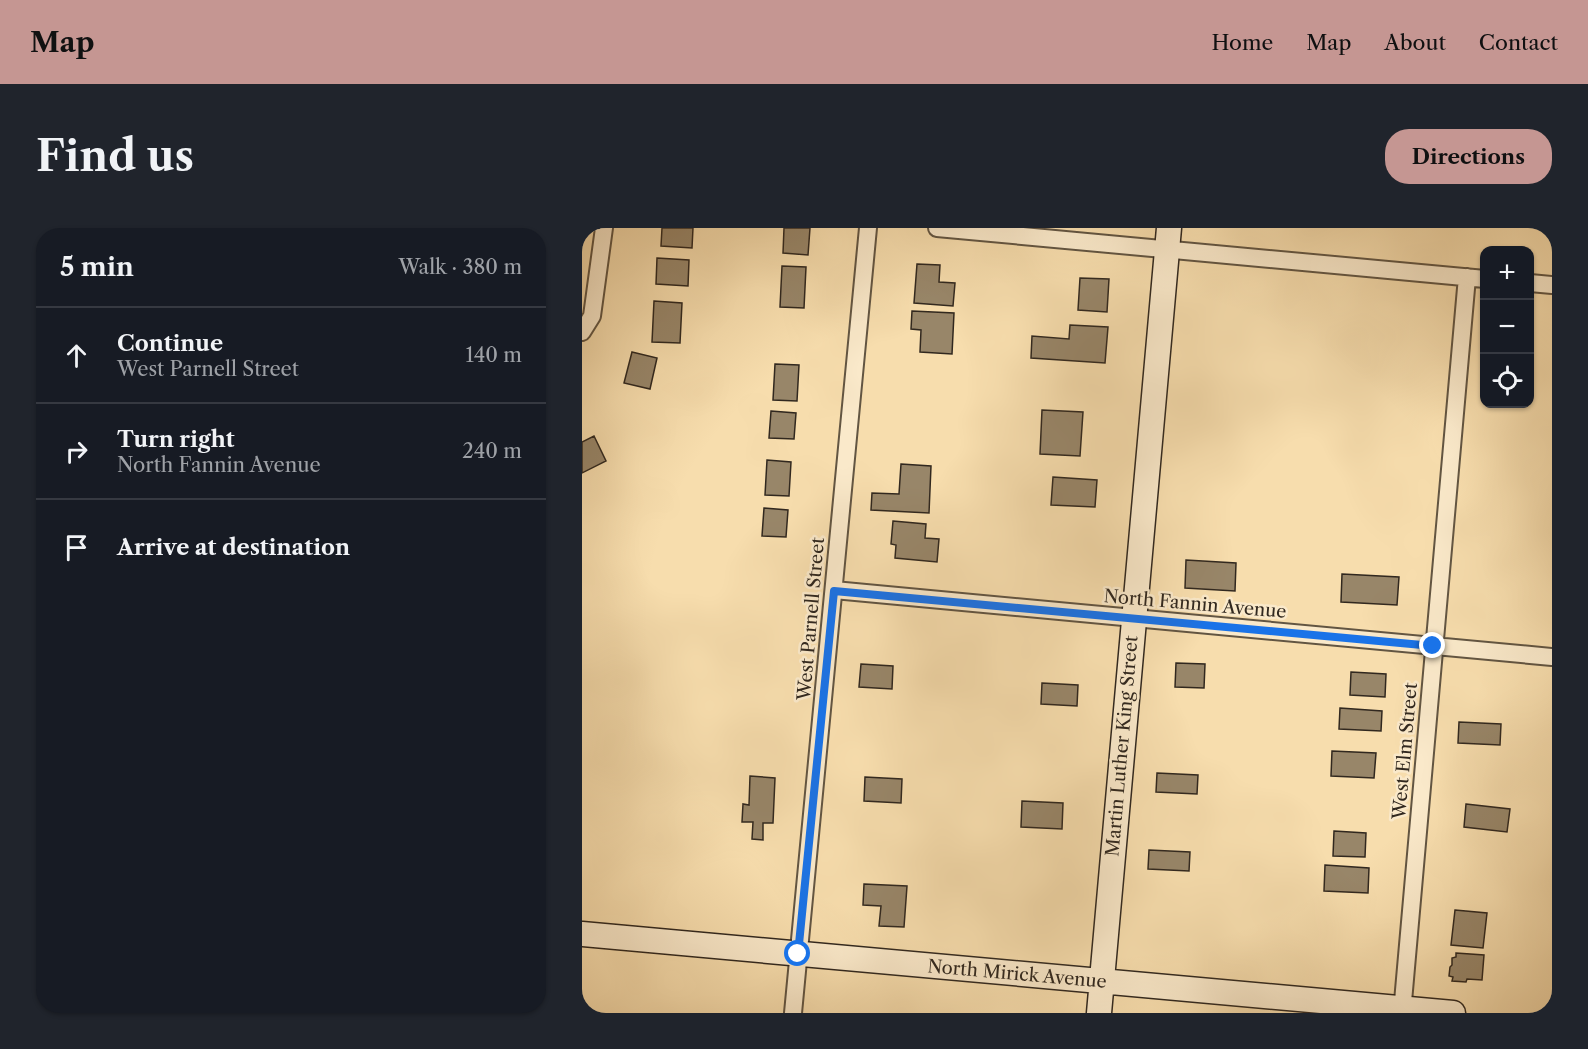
<!DOCTYPE html>
<html lang="en">
<head>
<meta charset="utf-8">
<style>
  body { margin:0; font-family:"Libre Caslon Text",serif; background:#20242c; color:#f1f3f6 }
  .controls { position:absolute; right:18px; top:18px; display:grid; overflow:hidden; border-radius:12px; box-shadow:0 2px 4px #0004 }
  .controls button { width:54px; height:54px; display:grid; place-items:center; padding:0; border:0; border-bottom:2px solid #363941; background:#171b24; color:#f1f3f6; font:30px sans-serif }
  .stop { position:absolute; width:18px; height:18px; margin:-14px; border:4px solid #1a73e8; border-radius:50%; background:#fff }
  .stop.end { background:#1a73e8; border-color:#fff; box-shadow:0 2px 6px #0008 }
  .list { margin:0; padding:0; list-style:none }
  h2 { display:flex; justify-content:space-between; align-items:center; height:78px; margin:0; padding:0 24px; font-size:26px }
  h2 small { font-size:20px; font-weight:400; color:#9ea1a6 }
  .list li { display:grid; grid-template-columns:39px 1fr auto; gap:18px; align-items:center; box-sizing:border-box; height:96px; padding:0 24px; border-top:2px solid #363941 }
  .list b { display:block; font-size:22px; white-space:nowrap }
  .list p { margin:0; font-size:20px; white-space:nowrap; color:#9ea1a6 }
  .list em { font-size:20px; font-style:normal; color:#9ea1a6 }
  .icon { flex:none; width:33px; height:33px; fill:none; stroke:currentColor; stroke-width:2; stroke-linecap:round; stroke-linejoin:round }
  .map { position:relative; flex:none; width:970px; height:785px; overflow:hidden; border-radius:24px }
  header { display:flex; align-items:center; gap:36px; box-sizing:border-box; height:84px; padding:0 30px; background:#c59692; color:#111 }
  header strong { font-size:28px }
  nav { display:flex; gap:33px; margin-inline-start:auto; font-size:21px }
  .intro { display:flex; align-items:center; justify-content:space-between; box-sizing:border-box; height:144px; padding:0 36px }
  h1 { margin:0; font-size:42px }
  .button { padding:15px 27px; border-radius:24px; background:#c59692; color:#111; font-size:21px; font-weight:700 }
  main { display:flex; gap:36px; padding:0 36px }
  aside { flex:1; background:#171b24; border-radius:24px; box-shadow:0 2px 4px #0004 }
  .map>svg:first-child { display:block }
  .building { fill:#988669; stroke:#31281f; stroke-width:1.5 }
  .lines { fill:none; stroke-linecap:round; stroke-linejoin:round }
  .street-casing { stroke:#625542; stroke-width:20 }
  .secondary-casing { stroke:#31281f; stroke-width:27 }
  .street { stroke:#fae9ca; stroke-width:16 }
  .secondary { stroke:#fae9ca; stroke-width:24 }
  .route { stroke:#1a73e8; stroke-width:8 }
  .labels { text-anchor:middle; dominant-baseline:central; stroke-width:5; stroke-linejoin:round; paint-order:stroke }
  .street-label { font-size:18px; fill:#31281f; stroke:#fae9ca }
</style>
</head>
<body>
<header>
<strong>Map</strong>
<nav><a>Home</a><a>Map</a><a>About</a><a>Contact</a></nav>
</header>
<div class="intro"><h1>Find us</h1><a class="button">Directions</a></div>
<main>
<aside>
<h2>5 min<small>Walk · 380 m</small></h2>
<ul class="list">
<li><svg class="icon" aria-label="ahead" viewBox="0 0 24 24"><path d="M12 20V5M6 11l6-6 6 6"/></svg><div><b>Continue</b><p>West Parnell Street</p></div><em>140 m</em></li>
<li><svg class="icon" aria-label="right" viewBox="0 0 24 24"><path d="M7 20v-9h11M14 6l5 5-5 5"/></svg><div><b>Turn right</b><p>North Fannin Avenue</p></div><em>240 m</em></li>
<li><svg class="icon" aria-label="arrive" viewBox="0 0 24 24"><path d="M6 21V4h12l-3 4 3 4H6"/></svg><div><b>Arrive at destination</b></div></li>
</ul>
</aside>
<div class="map">
<svg width="970" height="785" viewBox="0 0 970 785">
  <rect width="100%" height="100%" fill="#f7ddad"/>
  <filter id="stains"><feTurbulence type="fractalNoise" baseFrequency=".00333" numOctaves="4"/><feColorMatrix values="0 0 0 0 .2 0 0 0 0 .09 0 0 0 0 .02 0 0 0 .5 -.17"/></filter>
  <radialGradient id="worn" r=".72"><stop offset=".6" stop-color="#630" stop-opacity="0"/><stop offset="1" stop-color="#630" stop-opacity=".3"/></radialGradient>
  <!-- building -->
  <path class="building" d="M 80,0 L 111,0 L 110,20 L 79,18 Z
    M 202,0 L 228,0 L 226,27 L 201,25 Z
    M 75,30 L 107,32 L 106,58 L 74,56 Z
    M 335,36 L 358,37 L 357,54 L 373,55 L 371,78 L 332,75 Z
    M 200,38 L 224,39 L 222,80 L 198,79 Z
    M 498,50 L 527,51 L 525,84 L 496,82 Z
    M 72,73 L 100,75 L 98,115 L 70,114 Z
    M 330,83 L 372,85 L 370,126 L 338,124 L 339,102 L 329,101 Z
    M 488,97 L 526,99 L 523,135 L 449,130 L 450,108 L 487,111 Z
    M 50,124 L 75,130 L 68,161 L 42,155 Z
    M 193,136 L 217,137 L 215,173 L 191,172 Z
    M 460,182 L 501,184 L 498,228 L 458,226 Z
    M 189,183 L 214,185 L 212,211 L 187,210 Z
    M 12,208 L 24,233 L 0,245 L 0,214 Z
    M 185,232 L 209,234 L 207,268 L 183,267 Z
    M 319,236 L 349,238 L 347,285 L 289,282 L 290,265 L 317,266 Z
    M 471,249 L 515,252 L 513,279 L 469,277 Z
    M 182,280 L 206,282 L 204,309 L 180,308 Z
    M 311,293 L 344,296 L 343,310 L 357,311 L 355,334 L 313,330 L 314,317 L 309,316 Z
    M 604,332 L 654,335 L 653,363 L 603,360 Z
    M 760,346 L 817,349 L 815,377 L 759,374 Z
    M 594,435 L 623,436 L 622,460 L 593,459 Z
    M 279,436 L 311,438 L 310,461 L 277,459 Z
    M 769,444 L 804,446 L 803,469 L 768,467 Z
    M 460,455 L 496,457 L 495,478 L 459,476 Z
    M 758,480 L 800,483 L 799,503 L 757,501 Z
    M 877,494 L 919,496 L 918,517 L 876,515 Z
    M 750,523 L 794,525 L 792,550 L 749,548 Z
    M 575,545 L 616,547 L 615,566 L 574,564 Z
    M 168,548 L 193,550 L 191,595 L 181,595 L 181,612 L 170,611 L 171,594 L 160,594 L 161,576 L 167,577 Z
    M 283,549 L 320,551 L 319,575 L 282,573 Z
    M 440,573 L 481,575 L 480,601 L 439,599 Z
    M 884,576 L 928,581 L 925,604 L 882,599 Z
    M 752,603 L 784,605 L 783,629 L 751,628 Z
    M 567,622 L 608,624 L 607,643 L 566,641 Z
    M 743,637 L 787,640 L 786,665 L 742,663 Z
    M 282,656 L 325,658 L 322,699 L 297,698 L 299,678 L 281,677 Z
    M 873,682 L 905,685 L 901,720 L 869,717 Z
    M 874,725 L 902,727 L 900,752 L 885,751 L 884,754 L 870,753 L 871,749 L 867,748 L 868,739 L 870,737 L 870,730 L 874,729 Z"/>
  <g class="lines">
    <!-- street casing -->
    <g class="street-casing">
      <path id="street" d="M 355,0 L 903,51
        M 948,55 L 970,57
        M 0,104 L 10,88 L 22,0
        M 252,362 L 970,429
        M 211,785 L 286,0
        M 820,785 L 885,49"/>
    </g>
    <!-- secondary casing -->
    <g class="secondary-casing">
      <path id="secondary" d="M 0,706 L 871,785
        M 517,785 L 587,0"/>
    </g>
    <!-- street -->
    <use href="#street" class="street"/>
    <!-- secondary -->
    <use href="#secondary" class="secondary"/>
  </g>
  <g class="lines">
    <!-- route -->
    <path class="route" d="M 216,726 L 252,363 L 851,418"/>
  </g>
  <g class="labels">
    <!-- street labels -->
    <g class="street-label">
      <text transform="translate(613 376) rotate(5)">North Fannin Avenue</text>
      <text transform="translate(229 391) rotate(-85)">West Parnell Street</text>
      <text transform="translate(540 518) rotate(-85)">Martin Luther King Street</text>
      <text transform="translate(823 523) rotate(-85)">West Elm Street</text>
      <text transform="translate(435 746) rotate(5)">North Mirick Avenue</text>
    </g>
  </g>
  <rect width="100%" height="100%" filter="url(#stains)"/>
  <rect width="100%" height="100%" fill="url(#worn)"/>
</svg>
<div class="controls">
<button>+</button>
<button>−</button>
<button><svg class="icon" aria-label="locate" viewBox="0 0 24 24"><circle cx="12" cy="12" r="6"/><path d="M12 2v4M12 18v4M2 12h4M18 12h4"/></svg></button>
</div>
<div class="stop" style="left:216px;top:726px"></div>
<div class="stop end" style="left:851px;top:418px"></div>
</div>
</main>
</body>
</html>
